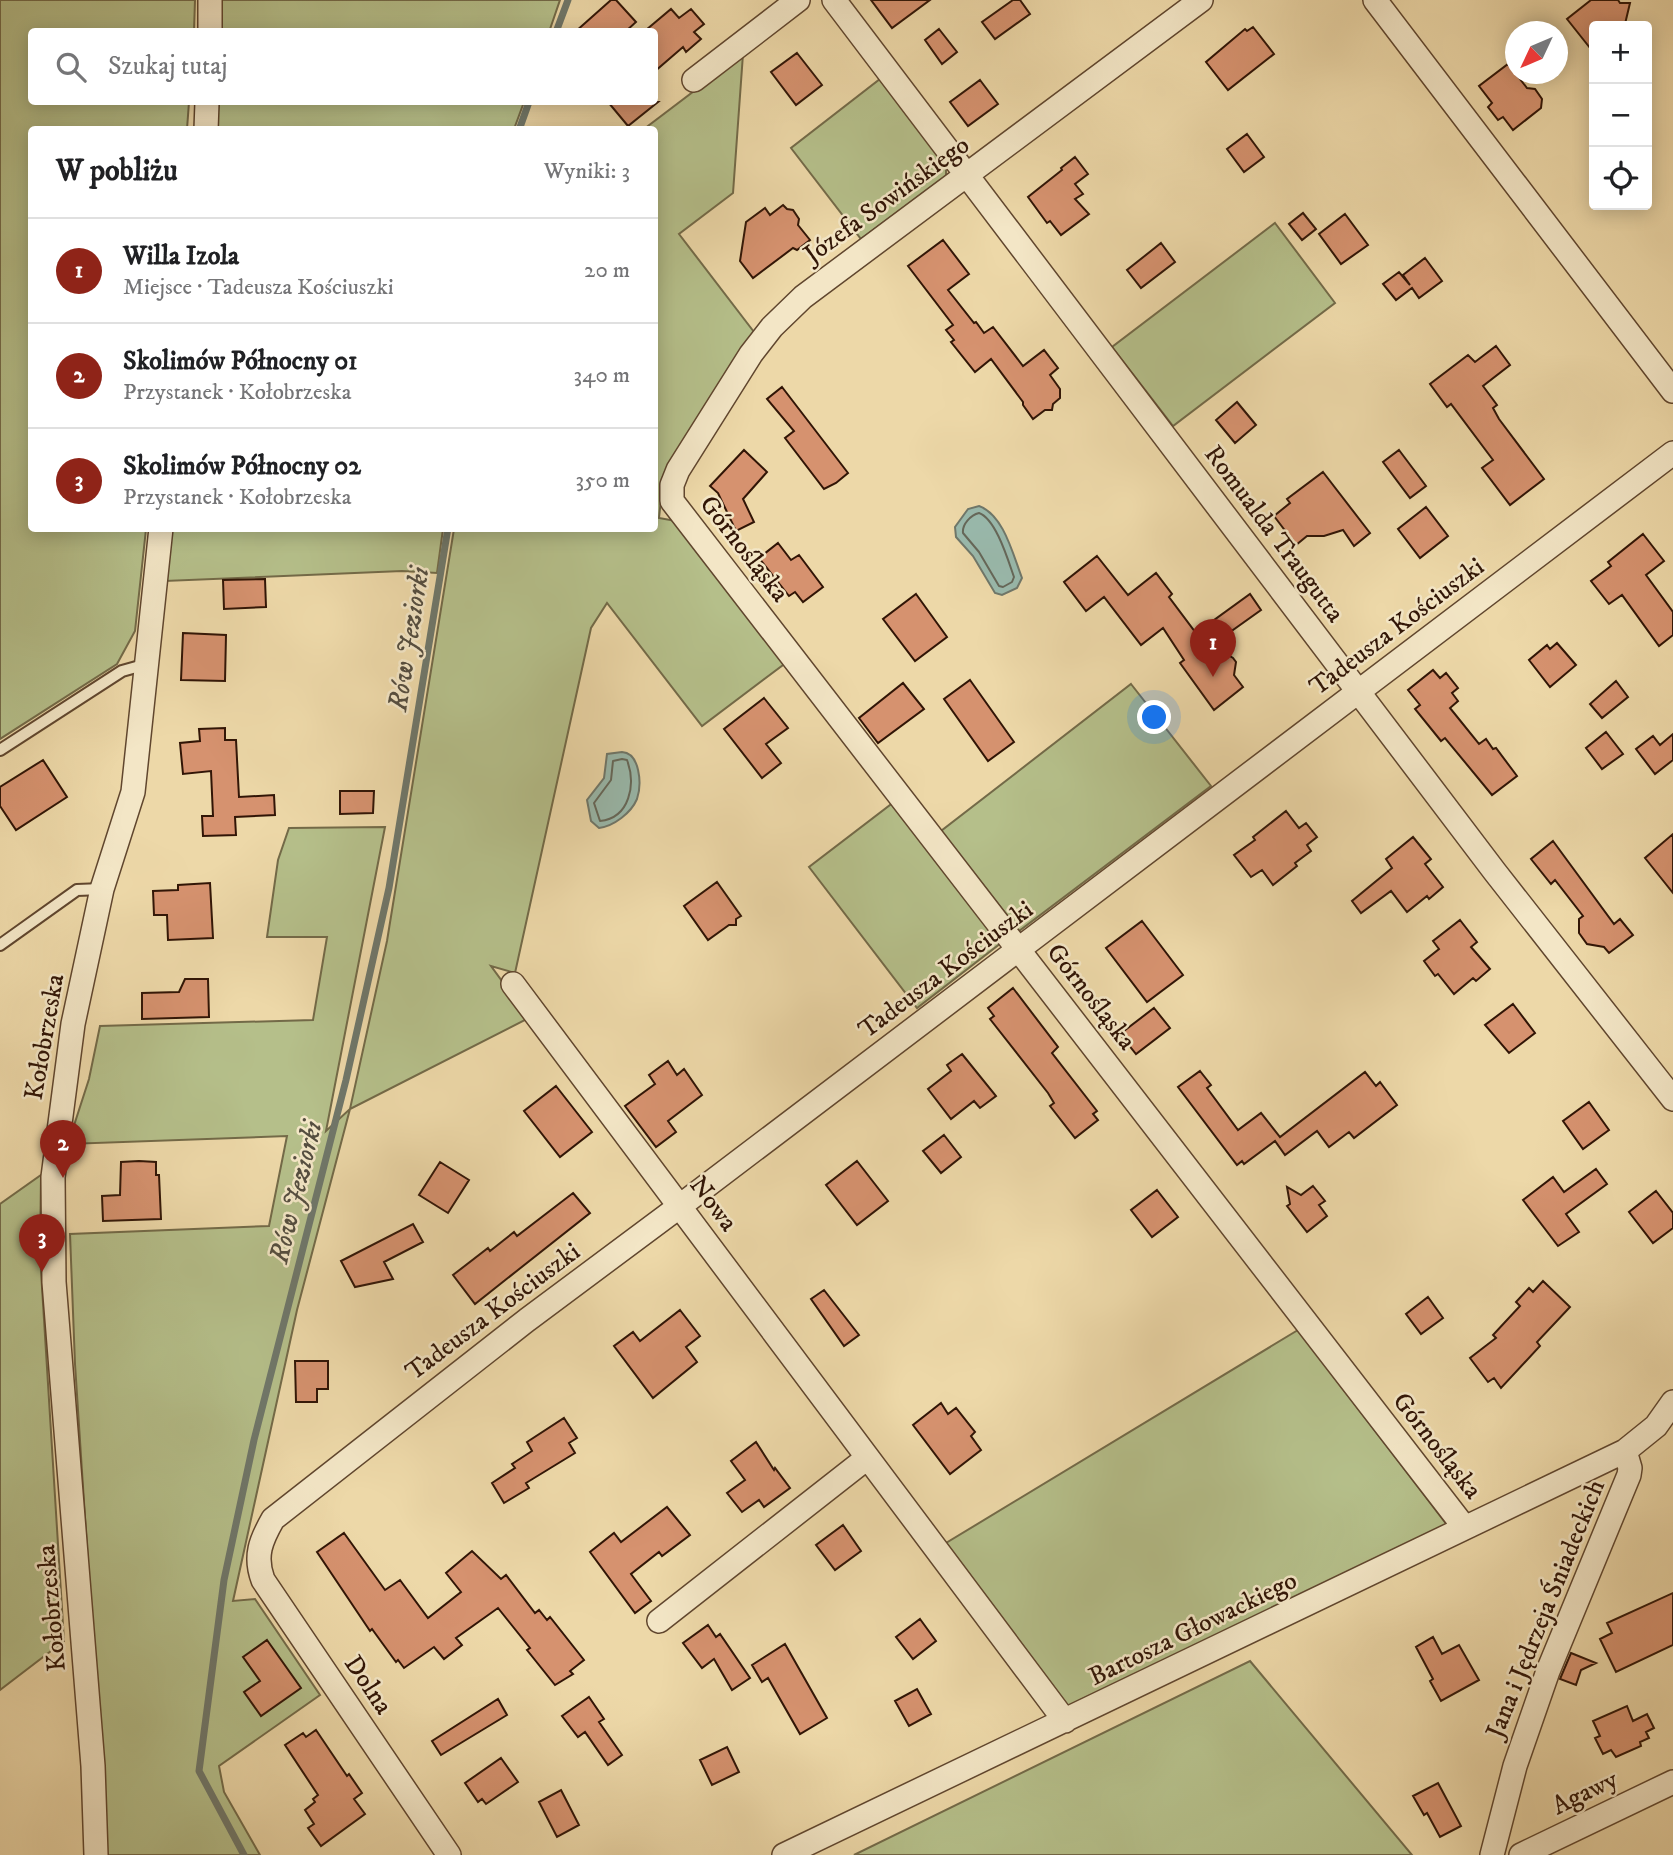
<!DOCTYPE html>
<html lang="pl">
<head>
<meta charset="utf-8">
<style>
  body { margin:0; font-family:"IM FELL DW Pica",serif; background:#f6f6f6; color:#202124 }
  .controls { position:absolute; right:21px; top:21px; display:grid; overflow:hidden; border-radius:7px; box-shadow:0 4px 18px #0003 }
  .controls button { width:63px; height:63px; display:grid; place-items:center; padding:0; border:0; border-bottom:2px solid #e0e0e0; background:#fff; color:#202124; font:35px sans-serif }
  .compass { position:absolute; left:1505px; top:21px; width:63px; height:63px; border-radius:50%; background:#fff; box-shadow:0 4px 18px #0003; rotate:226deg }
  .you { position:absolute; left:1155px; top:718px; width:24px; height:24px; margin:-18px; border:5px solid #fff; border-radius:50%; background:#1a73e8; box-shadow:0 0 0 10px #1a73e833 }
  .badge { display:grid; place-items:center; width:46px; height:46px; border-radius:50%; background:#8f2418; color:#fff; font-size:23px; font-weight:700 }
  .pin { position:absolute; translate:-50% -58px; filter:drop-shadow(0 2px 4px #0008) }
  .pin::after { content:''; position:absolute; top:37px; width:24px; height:21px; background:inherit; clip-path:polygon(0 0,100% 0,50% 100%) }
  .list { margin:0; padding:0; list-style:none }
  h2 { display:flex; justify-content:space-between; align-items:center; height:91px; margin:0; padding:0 28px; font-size:30px }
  h2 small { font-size:23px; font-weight:400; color:#757577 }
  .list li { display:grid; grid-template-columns:46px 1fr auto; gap:21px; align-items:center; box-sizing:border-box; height:105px; padding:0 28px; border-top:2px solid #e0e0e0 }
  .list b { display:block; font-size:26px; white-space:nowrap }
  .list p { margin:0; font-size:23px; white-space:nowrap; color:#757577 }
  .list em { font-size:23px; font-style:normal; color:#757577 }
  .icon { flex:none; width:38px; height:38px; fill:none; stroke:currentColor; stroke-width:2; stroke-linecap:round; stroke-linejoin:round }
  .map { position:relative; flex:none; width:1673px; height:1855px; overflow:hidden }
  .search { position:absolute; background:#fff; box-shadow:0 4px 18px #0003; left:28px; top:28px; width:630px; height:77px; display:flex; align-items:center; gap:18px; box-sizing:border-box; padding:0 24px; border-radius:7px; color:#757577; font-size:26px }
  .panel { position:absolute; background:#fff; box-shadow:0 4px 18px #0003; left:28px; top:126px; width:630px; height:406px; border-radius:7px }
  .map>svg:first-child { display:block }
  .green { fill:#b5bf8a; stroke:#736a48; stroke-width:2 }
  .water { fill:#99b9ac; stroke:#6f776a; stroke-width:2 }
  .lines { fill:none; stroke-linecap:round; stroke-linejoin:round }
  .shore { stroke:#656759; stroke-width:2 }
  .stream { stroke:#6f776a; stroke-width:7 }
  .building { fill:#d6926f; stroke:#311506; stroke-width:2 }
  .service-casing { stroke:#60462e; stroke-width:14 }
  .minor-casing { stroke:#60462e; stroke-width:26 }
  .service { stroke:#f3e6c6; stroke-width:10 }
  .minor { stroke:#f3e6c6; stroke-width:23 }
  .labels { text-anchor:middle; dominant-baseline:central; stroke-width:5; stroke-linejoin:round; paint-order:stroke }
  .street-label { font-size:26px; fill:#311506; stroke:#f3e6c6 }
  .water-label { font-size:28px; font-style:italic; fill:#554e40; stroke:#f3e6c6 }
</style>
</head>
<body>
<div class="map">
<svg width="1673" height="1855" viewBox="0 0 1673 1855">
  <rect width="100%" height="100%" fill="#edd8a8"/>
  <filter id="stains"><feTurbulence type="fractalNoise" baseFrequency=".00286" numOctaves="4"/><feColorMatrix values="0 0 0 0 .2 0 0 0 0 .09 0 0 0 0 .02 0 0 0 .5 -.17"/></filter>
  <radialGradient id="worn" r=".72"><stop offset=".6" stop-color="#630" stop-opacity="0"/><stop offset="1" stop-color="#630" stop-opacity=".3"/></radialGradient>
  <!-- green -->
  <path class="green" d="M 0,0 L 195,0 L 194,31 L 32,32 L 32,102 L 189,102 L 187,129 L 32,130 L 32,528 L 146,529 L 135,631 L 117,664 L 0,739 Z
    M 220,0 L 560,0 L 549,32 L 221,31 Z
    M 743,54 L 733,193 L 679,234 L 754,332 L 663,480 L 659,518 L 681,522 L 787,662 L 702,726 L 607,603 L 591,628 L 515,973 L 491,966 L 529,1018 L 350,1109 L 297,1310 L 233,1601 L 255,1599 L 320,1695 L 219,1766 L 224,1792 L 260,1855 L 107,1855 L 75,1364 L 70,1234 L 269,1226 L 287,1136 L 68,1144 L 89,1079 L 100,1026 L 313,1020 L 327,937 L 267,937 L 278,860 L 289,828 L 385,827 L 326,1131 L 350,1109 L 387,941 L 454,529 L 654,528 L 654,130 L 644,129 Z
    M 880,79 L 946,166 L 946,176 L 861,239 L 791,148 Z
    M 219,102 L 524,102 L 514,129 L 216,130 Z
    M 1275,223 L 1335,303 L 1173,426 L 1112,347 Z
    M 170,529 L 443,529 L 437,573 L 402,571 L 165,581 Z
    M 1131,684 L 1211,786 L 1019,931 L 941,831 Z
    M 894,802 L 1001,943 L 917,1008 L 809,867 Z
    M 41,1175 L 40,1255 L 64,1641 L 0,1690 L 0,1204 Z
    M 1298,1330 L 1447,1525 L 1068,1706 L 946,1543 Z
    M 1250,1661 L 1412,1855 L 854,1855 Z"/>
  <!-- water -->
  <path class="water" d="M 979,506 C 1004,515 1013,555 1022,578 L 1017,588 L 1002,595 L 995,593 L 973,556 L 956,537 L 955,527 L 968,509 Z
    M 622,752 C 640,753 642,784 637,799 C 631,813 614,826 599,828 L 591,821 L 587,800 L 604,778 L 607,754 Z"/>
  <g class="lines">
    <!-- shore -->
    <path class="shore" d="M 979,513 C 996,519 1008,560 1014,577 L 1012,582 L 1003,587 L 999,586 L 979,552 L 963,533 C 962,524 971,515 979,513 Z
      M 622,759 L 627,760 C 636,784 630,818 600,821 L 594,803 L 611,780 L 613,761 Z"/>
    <!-- stream -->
    <path class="stream" d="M 556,32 L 568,0
      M 519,130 L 529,102
      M 244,1855 L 199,1771 L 224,1580 L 254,1440 L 346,1080 L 389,888 L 448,528"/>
  </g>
  <!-- building -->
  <path class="building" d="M 611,0 L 616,0 L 636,22 L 625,32 L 575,32 Z
    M 871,0 L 930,0 L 892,28 Z
    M 1013,0 L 1020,0 L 1030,14 L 995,39 L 982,22 Z
    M 1591,0 L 1618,0 L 1620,3 L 1630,3 L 1625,24 L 1620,23 L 1615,26 L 1594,26 L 1594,53 L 1567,19 Z
    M 671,9 L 679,18 L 691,9 L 704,24 L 694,32 L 701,39 L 686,52 L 683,47 L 654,72 L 654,32 L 646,30 Z
    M 1253,27 L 1274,54 L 1228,90 L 1206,62 L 1245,29 L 1247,31 Z
    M 939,29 L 957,52 L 942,64 L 925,40 Z
    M 797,53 L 822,85 L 796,105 L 771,72 Z
    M 1508,64 L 1527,88 L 1535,89 L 1542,99 L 1541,108 L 1513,130 L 1503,117 L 1498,120 L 1488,107 L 1492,103 L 1479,86 Z
    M 980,80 L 998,104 L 968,126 L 950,102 Z
    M 608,102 L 658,102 L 628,126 Z
    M 1247,134 L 1264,157 L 1244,172 L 1227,149 Z
    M 1075,157 L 1088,174 L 1075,184 L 1083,194 L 1075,199 L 1089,214 L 1061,235 L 1050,221 L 1047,223 L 1028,197 L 1062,170 L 1061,168 Z
    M 783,205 L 787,209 L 793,210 L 799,219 L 798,225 L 810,240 L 797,250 L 793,248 L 753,278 L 740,261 L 746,222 L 765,208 L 770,215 Z
    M 1303,213 L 1316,229 L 1302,240 L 1289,224 Z
    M 1345,214 L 1368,245 L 1341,264 L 1319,234 Z
    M 943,240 L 969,274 L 948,290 L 974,323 L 976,322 L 984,333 L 993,327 L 1023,366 L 1044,350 L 1058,368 L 1050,375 L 1060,389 L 1060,398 L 1053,404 L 1052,410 L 1045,410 L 1033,419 L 1023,405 L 1023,402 L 991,359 L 975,372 L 951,342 L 954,340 L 946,330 L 953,325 L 908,266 Z
    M 1161,243 L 1175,262 L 1141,288 L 1127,270 Z
    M 1425,258 L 1442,281 L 1419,298 L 1412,288 L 1396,300 L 1383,284 L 1399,272 L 1410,285 L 1403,275 Z
    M 1496,346 L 1510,365 L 1483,386 L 1497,405 L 1493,408 L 1499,419 L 1544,479 L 1510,505 L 1482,468 L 1493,460 L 1451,404 L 1447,407 L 1430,384 L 1468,355 L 1475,362 Z
    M 782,387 L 848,473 L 836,483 L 824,489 L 785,438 L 794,431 L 767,399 Z
    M 1237,402 L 1256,425 L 1235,443 L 1216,420 Z
    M 744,450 L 767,472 L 743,499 L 754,522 L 736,531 L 718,493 L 710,486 Z
    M 1399,450 L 1426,486 L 1410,498 L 1383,462 Z
    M 1323,472 L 1370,533 L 1354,546 L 1343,530 L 1324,536 L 1307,536 L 1296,545 L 1274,516 L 1290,503 L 1287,499 Z
    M 1426,507 L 1448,536 L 1420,558 L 1398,529 Z
    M 1643,534 L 1664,561 L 1646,575 L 1673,612 L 1673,635 L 1659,646 L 1622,595 L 1609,604 L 1591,581 L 1611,566 L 1608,562 Z
    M 778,543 L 791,560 L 799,555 L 823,587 L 803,602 L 795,592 L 789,596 L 759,558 Z
    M 1097,556 L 1128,595 L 1156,573 L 1172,594 L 1169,597 L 1196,633 L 1250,594 L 1261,610 L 1212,645 L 1233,658 L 1236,662 L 1234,675 L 1243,687 L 1214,710 L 1180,663 L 1184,660 L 1163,628 L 1141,645 L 1104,597 L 1086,611 L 1064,582 Z
    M 265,579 L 266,607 L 224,609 L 223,580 Z
    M 916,594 L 947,637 L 915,661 L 883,619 Z
    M 183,633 L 226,635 L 225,681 L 181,680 Z
    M 1557,643 L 1576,665 L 1550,687 L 1529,660 L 1547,645 L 1550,649 Z
    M 1433,670 L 1440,678 L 1446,673 L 1458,688 L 1452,693 L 1458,701 L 1450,708 L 1479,744 L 1486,739 L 1493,749 L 1496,748 L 1517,776 L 1492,795 L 1445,738 L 1441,741 L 1415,709 L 1420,705 L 1408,690 Z
    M 970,680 L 1014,742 L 988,761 L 944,699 Z
    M 1616,681 L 1628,697 L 1602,718 L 1590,704 Z
    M 903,683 L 924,709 L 878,743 L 859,718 Z
    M 764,698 L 788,728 L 766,744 L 781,763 L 762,778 L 724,729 Z
    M 225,728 L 225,740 L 236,740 L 239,797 L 274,795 L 275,815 L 235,817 L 236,835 L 203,836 L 202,816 L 213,816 L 211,771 L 183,774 L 180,743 L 200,741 L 199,729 Z
    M 1606,732 L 1623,754 L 1602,769 L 1586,748 Z
    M 1673,734 L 1673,760 L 1655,774 L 1636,749 L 1653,736 L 1660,745 Z
    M 43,760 L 67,797 L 16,830 L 0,806 L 0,787 Z
    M 340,791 L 374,791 L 373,813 L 340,814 Z
    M 1286,811 L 1299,828 L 1306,823 L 1317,837 L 1307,845 L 1311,851 L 1295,863 L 1297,866 L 1273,885 L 1262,870 L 1251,877 L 1234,855 L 1255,840 L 1253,837 Z
    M 1673,834 L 1673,893 L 1645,858 Z
    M 1413,837 L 1431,859 L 1425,864 L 1443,887 L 1429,899 L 1427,896 L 1407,912 L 1391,891 L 1361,913 L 1352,901 L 1392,868 L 1386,859 Z
    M 1553,841 L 1614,924 L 1620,919 L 1633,935 L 1609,953 L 1604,947 L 1587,944 L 1579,933 L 1579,919 L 1583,916 L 1555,880 L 1551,884 L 1531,859 Z
    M 717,882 L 741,916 L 736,919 L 736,925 L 729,925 L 708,940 L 684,906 Z
    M 210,883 L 213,938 L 168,940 L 167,915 L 154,915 L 153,891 L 178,890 L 178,885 Z
    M 1460,920 L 1477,942 L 1471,947 L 1490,969 L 1476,981 L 1473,978 L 1454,994 L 1438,974 L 1435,976 L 1424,961 L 1439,949 L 1433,941 Z
    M 1142,921 L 1183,975 L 1147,1002 L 1106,948 Z
    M 185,979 L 208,979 L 209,1017 L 142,1019 L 142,993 L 179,992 Z
    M 1013,988 L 1058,1047 L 1052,1053 L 1097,1111 L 1093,1114 L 1098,1120 L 1075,1138 L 1050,1106 L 1054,1103 L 1048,1093 L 990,1019 L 994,1016 L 988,1008 Z
    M 1513,1004 L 1535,1033 L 1509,1053 L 1485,1025 Z
    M 1154,1008 L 1170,1028 L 1136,1054 L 1120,1034 Z
    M 962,1054 L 996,1096 L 980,1108 L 974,1101 L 951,1119 L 928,1089 L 951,1071 L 947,1065 Z
    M 668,1061 L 677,1075 L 684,1069 L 702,1095 L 668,1121 L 676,1132 L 656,1147 L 625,1106 L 655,1084 L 649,1075 Z
    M 1200,1071 L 1211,1085 L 1207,1088 L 1238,1130 L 1261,1113 L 1280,1137 L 1365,1072 L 1376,1086 L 1380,1082 L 1397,1105 L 1354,1138 L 1349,1132 L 1329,1147 L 1317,1131 L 1285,1155 L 1275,1141 L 1244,1164 L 1242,1161 L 1237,1165 L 1178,1087 Z
    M 556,1086 L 592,1132 L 560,1157 L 524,1111 Z
    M 1589,1102 L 1609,1130 L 1583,1149 L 1563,1121 Z
    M 944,1135 L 961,1157 L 941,1173 L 923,1151 Z
    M 139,1161 L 156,1162 L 156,1175 L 159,1175 L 161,1219 L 103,1221 L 102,1196 L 120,1195 L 121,1162 Z
    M 857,1161 L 888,1201 L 857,1225 L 826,1185 Z
    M 440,1162 L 469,1180 L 448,1213 L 419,1195 Z
    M 1596,1169 L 1607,1184 L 1566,1214 L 1579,1232 L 1558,1246 L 1523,1200 L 1553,1177 L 1564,1192 Z
    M 1313,1186 L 1325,1201 L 1319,1205 L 1327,1216 L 1307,1232 L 1287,1206 L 1290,1204 L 1287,1187 L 1301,1195 Z
    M 1157,1190 L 1178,1217 L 1152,1237 L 1131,1210 Z
    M 1656,1191 L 1673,1213 L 1673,1228 L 1653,1243 L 1629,1212 Z
    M 573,1193 L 590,1213 L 475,1304 L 453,1275 L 488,1248 L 490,1251 L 514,1232 L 517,1236 Z
    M 413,1224 L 423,1242 L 384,1262 L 393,1279 L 355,1287 L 341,1261 Z
    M 1543,1281 L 1570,1307 L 1537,1342 L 1540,1346 L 1501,1388 L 1494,1378 L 1488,1382 L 1470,1358 L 1496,1338 L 1493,1335 L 1520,1306 L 1516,1302 L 1529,1288 L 1533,1292 Z
    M 824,1290 L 859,1335 L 844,1346 L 811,1299 Z
    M 1428,1297 L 1443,1318 L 1421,1334 L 1406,1314 Z
    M 680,1310 L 700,1336 L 686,1347 L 697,1362 L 653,1398 L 614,1346 L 633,1332 L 640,1341 Z
    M 295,1361 L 328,1361 L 328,1389 L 317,1389 L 317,1402 L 296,1402 Z
    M 941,1403 L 948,1414 L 956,1408 L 975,1432 L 971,1436 L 981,1450 L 950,1474 L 913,1425 Z
    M 564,1418 L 577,1438 L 569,1443 L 575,1453 L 526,1483 L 529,1488 L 504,1503 L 492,1483 L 515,1468 L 512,1464 L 532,1451 L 527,1442 Z
    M 756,1442 L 774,1470 L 775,1468 L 790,1488 L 764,1507 L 759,1500 L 742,1512 L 727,1493 L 745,1480 L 731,1461 Z
    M 667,1507 L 690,1535 L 662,1556 L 659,1552 L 631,1574 L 651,1601 L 635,1613 L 590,1552 L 614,1533 L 621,1542 Z
    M 843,1525 L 861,1551 L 835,1570 L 816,1545 Z
    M 344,1533 L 385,1590 L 400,1580 L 428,1618 L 461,1592 L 446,1573 L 472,1551 L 501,1579 L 506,1575 L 535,1613 L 539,1610 L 547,1620 L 550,1617 L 584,1660 L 570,1671 L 573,1674 L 555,1685 L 527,1650 L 530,1648 L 498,1608 L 456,1638 L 462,1645 L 444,1659 L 434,1647 L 404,1668 L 398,1660 L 396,1662 L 372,1629 L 370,1631 L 317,1552 Z
    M 1673,1593 L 1673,1645 L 1616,1672 L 1600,1639 L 1612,1633 L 1607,1623 Z
    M 920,1619 L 936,1641 L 913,1659 L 896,1637 Z
    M 708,1625 L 716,1637 L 720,1634 L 750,1678 L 732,1690 L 714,1659 L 702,1668 L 683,1643 Z
    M 1433,1637 L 1442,1654 L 1459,1645 L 1479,1680 L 1441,1701 L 1430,1681 L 1433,1679 L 1416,1647 Z
    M 267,1640 L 301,1688 L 261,1716 L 244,1692 L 260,1681 L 243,1657 Z
    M 785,1644 L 827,1718 L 800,1734 L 768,1678 L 762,1682 L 752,1665 Z
    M 1571,1653 L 1596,1663 L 1581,1670 L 1576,1685 L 1560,1679 Z
    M 917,1689 L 931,1714 L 909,1726 L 895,1701 Z
    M 589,1697 L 604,1719 L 599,1722 L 622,1755 L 608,1765 L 585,1732 L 578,1737 L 562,1716 Z
    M 498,1699 L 507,1715 L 441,1755 L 432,1741 Z
    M 1627,1706 L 1633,1721 L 1647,1714 L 1654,1728 L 1646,1732 L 1649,1738 L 1640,1742 L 1641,1746 L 1616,1757 L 1611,1750 L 1603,1754 L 1595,1738 L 1600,1736 L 1593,1721 Z
    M 316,1730 L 347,1776 L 349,1774 L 362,1793 L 354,1799 L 365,1814 L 321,1846 L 308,1828 L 314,1824 L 305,1810 L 315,1802 L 313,1799 L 318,1795 L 285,1745 L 303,1733 L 306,1737 Z
    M 727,1747 L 739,1772 L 712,1785 L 700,1760 Z
    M 501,1758 L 518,1782 L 486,1804 L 482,1799 L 478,1802 L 465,1783 Z
    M 1438,1783 L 1461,1826 L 1440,1837 L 1427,1813 L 1424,1815 L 1413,1796 Z
    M 561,1790 L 579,1825 L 557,1837 L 539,1802 Z"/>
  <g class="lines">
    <!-- service casing -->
    <g class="service-casing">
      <path id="service" d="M 0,750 L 122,671 L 147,664
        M 0,945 L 77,890 L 102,889"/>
    </g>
    <!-- minor casing -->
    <g class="minor-casing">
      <path id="minor" d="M 210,0 L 210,32
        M 834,0 L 1495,872 L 1673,1099
        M 1201,0 L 803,297 L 772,327 L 751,354 L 678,470 L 672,485 L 672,501 L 1465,1528
        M 1375,0 L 1673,391
        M 694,80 L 798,0
        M 206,130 L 207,102
        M 513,984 L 1065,1721
        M 659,1621 L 867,1458
        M 96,1855 L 93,1766 L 54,1282 L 53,1177 L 73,1024 L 102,889 L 133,792 L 161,528
        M 449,1855 L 263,1580 C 254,1556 261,1540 273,1519 L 527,1320 L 680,1206 L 1673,453
        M 784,1855 L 1625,1451 L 1656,1426 L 1673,1402
        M 1492,1855 L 1515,1766 L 1548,1671 L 1629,1475 L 1630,1468 L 1625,1451
        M 1521,1855 L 1673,1782"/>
    </g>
    <!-- service -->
    <use href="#service" class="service"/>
    <!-- minor -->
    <use href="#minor" class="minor"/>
  </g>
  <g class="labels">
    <!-- street labels -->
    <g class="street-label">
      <text transform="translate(887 200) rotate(-36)">Józefa Sowińskiego</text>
      <text transform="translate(1274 534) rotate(53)">Romualda Traugutta</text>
      <text transform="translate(744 549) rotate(52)">Górnośląska</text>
      <text transform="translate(1397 627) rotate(-37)">Tadeusza Kościuszki</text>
      <text transform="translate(946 970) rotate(-37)">Tadeusza Kościuszki</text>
      <text transform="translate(1091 997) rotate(52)">Górnośląska</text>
      <text transform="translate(45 1037) rotate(-80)">Kołobrzeska</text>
      <text transform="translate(713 1204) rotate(53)">Nowa</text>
      <text transform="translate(493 1312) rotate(-37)">Tadeusza Kościuszki</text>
      <text transform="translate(1437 1446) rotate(52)">Górnośląska</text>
      <text transform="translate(52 1608) rotate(-95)">Kołobrzeska</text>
      <text transform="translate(1546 1609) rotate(-68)">Jana i Jędrzeja Śniadeckich</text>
      <text transform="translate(1193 1629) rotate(-26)">Bartosza Głowackiego</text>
      <text transform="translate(368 1685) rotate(56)">Dolna</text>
      <text transform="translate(1585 1793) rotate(-26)">Agawy</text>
    </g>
    <!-- water labels -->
    <g class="water-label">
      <text transform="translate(409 639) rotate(-81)">Rów Jeziorki</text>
      <text transform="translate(296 1192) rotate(-76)">Rów Jeziorki</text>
    </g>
  </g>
  <rect width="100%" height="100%" filter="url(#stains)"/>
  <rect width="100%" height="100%" fill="url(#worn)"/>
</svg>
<div class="controls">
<button>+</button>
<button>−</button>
<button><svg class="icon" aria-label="locate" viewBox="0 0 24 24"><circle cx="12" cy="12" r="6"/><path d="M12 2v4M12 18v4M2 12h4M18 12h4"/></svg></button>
</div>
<svg class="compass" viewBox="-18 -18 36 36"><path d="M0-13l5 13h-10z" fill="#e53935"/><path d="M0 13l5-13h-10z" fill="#757577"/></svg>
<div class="you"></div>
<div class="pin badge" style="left:1213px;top:677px">1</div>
<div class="pin badge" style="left:63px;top:1178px">2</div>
<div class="pin badge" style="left:42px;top:1272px">3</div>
<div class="search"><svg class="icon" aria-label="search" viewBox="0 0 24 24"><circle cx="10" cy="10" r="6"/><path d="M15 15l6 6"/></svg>Szukaj tutaj</div>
<section class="panel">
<h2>W pobliżu<small>Wyniki: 3</small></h2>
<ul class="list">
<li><span class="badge">1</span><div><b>Willa Izola</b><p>Miejsce · Tadeusza Kościuszki</p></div><em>20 m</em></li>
<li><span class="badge">2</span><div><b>Skolimów Północny 01</b><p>Przystanek · Kołobrzeska</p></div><em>340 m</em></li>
<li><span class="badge">3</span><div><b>Skolimów Północny 02</b><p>Przystanek · Kołobrzeska</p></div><em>350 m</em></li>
</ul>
</section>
</div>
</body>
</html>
